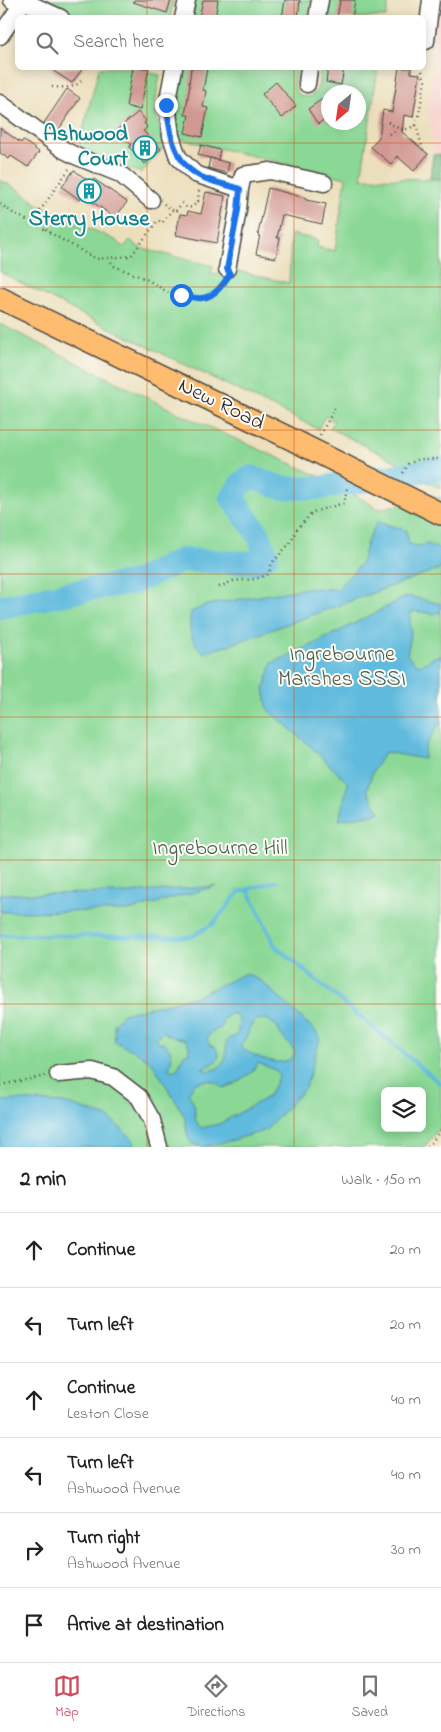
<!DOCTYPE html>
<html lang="en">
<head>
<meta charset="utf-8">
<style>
  body { margin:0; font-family:"Indie Flower",sans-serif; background:#f6f6f6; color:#202124 }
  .controls { position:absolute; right:15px; bottom:15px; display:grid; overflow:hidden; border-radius:8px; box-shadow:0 2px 12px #0003 }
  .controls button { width:45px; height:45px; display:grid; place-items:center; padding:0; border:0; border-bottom:1px solid #e0e0e0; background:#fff; color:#202124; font:25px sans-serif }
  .compass { position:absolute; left:321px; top:85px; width:45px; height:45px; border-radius:50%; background:#fff; box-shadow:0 2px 12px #0003; rotate:209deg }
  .stop { position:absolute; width:15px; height:15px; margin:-11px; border:4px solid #1a73e8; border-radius:50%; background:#fff }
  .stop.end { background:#1a73e8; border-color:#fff; box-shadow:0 1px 5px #0008 }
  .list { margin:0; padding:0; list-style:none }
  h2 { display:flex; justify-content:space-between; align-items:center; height:65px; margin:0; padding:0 20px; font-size:21px }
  h2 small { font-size:16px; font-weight:400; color:#757577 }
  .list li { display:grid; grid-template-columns:32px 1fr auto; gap:15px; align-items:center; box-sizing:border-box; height:75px; padding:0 20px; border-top:1px solid #e0e0e0 }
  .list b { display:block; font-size:19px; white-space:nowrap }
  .list p { margin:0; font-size:16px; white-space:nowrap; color:#757577 }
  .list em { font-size:16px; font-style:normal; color:#757577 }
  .icon { flex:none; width:28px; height:28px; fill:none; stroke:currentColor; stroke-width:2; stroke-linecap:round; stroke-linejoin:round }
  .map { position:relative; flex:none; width:441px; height:1147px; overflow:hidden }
  .search { position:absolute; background:#fff; box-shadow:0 2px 12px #0003; left:15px; right:15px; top:15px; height:55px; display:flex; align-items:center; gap:12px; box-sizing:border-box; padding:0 18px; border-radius:8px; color:#757577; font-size:19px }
  .sheet { height:515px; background:#fff }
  nav { display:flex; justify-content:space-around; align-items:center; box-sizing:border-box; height:70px; border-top:1px solid #e0e0e0; background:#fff; font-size:14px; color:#757577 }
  nav a { display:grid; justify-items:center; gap:2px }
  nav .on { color:#d1495b }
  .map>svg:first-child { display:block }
  .built { fill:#f7d0ca }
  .green { fill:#8bd896; stroke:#5b8260; fill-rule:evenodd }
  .forest { fill:#70b87f; stroke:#4e7255 }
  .water { fill:#5fbadd; stroke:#457284; fill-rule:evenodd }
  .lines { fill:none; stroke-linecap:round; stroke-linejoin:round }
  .stream { stroke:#5fbadd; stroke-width:4 }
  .river { stroke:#5fbadd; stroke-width:24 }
  .building { fill:#d29992 }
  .minor-casing { stroke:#484640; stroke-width:19 }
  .major-casing { stroke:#484640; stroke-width:24 }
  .path { stroke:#484640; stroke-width:2.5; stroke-dasharray:1 4; stroke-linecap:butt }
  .minor { stroke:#fff; stroke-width:16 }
  .major { stroke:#fdbc6f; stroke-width:21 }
  .route { stroke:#1a73e8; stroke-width:6 }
  .grid { fill:none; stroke:#d5540f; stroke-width:1; stroke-opacity:0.55 }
  .labels { text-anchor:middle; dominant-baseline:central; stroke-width:4; stroke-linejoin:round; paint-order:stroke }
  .culture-label { font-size:22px; font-weight:bold; fill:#0d838f; stroke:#fdfcf7; text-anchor:end }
  .street-label { font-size:22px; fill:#2b2b2b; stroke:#fdfcf7 }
  .park-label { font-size:22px; fill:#485f4b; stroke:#fdfcf7 }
</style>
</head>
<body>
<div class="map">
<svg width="441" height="1147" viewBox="0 0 441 1147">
  <rect width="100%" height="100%" fill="#fdfcf7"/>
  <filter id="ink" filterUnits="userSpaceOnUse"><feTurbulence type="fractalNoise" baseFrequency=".02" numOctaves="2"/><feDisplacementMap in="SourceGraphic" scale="10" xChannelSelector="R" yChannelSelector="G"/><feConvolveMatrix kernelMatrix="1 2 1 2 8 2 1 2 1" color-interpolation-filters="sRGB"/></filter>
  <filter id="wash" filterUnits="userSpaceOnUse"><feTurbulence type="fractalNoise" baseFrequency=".0096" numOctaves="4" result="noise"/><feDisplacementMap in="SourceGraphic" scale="20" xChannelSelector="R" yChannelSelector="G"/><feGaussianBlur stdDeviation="1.12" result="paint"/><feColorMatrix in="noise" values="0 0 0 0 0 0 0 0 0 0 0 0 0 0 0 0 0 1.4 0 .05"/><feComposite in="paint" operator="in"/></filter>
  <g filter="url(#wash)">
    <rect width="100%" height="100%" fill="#ebdeba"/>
    <!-- built -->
    <path class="built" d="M 437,0 L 441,0 L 441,179 L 430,178 L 433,154 L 429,110 Z"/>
    <!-- green -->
    <path class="green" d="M 35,0 L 173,0 L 170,18 L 75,17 L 36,5 Z
      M 192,0 L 311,0 L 308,17 L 283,14 L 282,17 L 284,17 L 189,18 Z
      M 330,0 L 389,0 L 386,17 L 327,18 Z
      M 99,68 L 127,68 L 160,75 L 154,108 L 165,146 L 141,173 L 78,150 Z
      M 181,68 L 298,68 C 294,80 289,94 307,97 C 321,94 319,79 320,68 L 378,68 L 361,178 L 441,179 L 441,488 L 429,483 L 397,462 L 330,428 L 334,421 L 325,416 L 318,429 L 85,316 L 0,272 L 0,180 L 19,190 L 42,207 L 115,240 L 124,247 L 130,240 L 140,248 L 213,266 L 211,273 L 218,275 L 220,267 L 289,283 L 291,234 L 318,240 L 317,247 L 335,251 L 346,178 L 180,139 L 175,112 ZM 328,92 L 358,92 L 358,122 L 328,122 Z
      M 0,324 L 180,414 L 339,485 L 378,509 L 441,497 L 441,1126 L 424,1147 L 0,1147 ZM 385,1091 L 422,1091 L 422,1128 L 385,1128 Z"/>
    <!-- forest -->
    <path class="forest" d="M 433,154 L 441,155 L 441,179 L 430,178 Z"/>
    <!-- water -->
    <path class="water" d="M 377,522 L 406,530 L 409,544 L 419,546 L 428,544 L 441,550 L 441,568 L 235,643 L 203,653 C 190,638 188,631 191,612 L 206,605 L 307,588 L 337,589 L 361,564 L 367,542 Z
      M 408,596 L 441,604 L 441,613 L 437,612 L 434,614 L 413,611 L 410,616 L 411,635 L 407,655 L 417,665 L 430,661 L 432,658 L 441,655 L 441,723 L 438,725 L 425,747 L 424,759 L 385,752 L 373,771 L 367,790 L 380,813 L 339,820 L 348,783 L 309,745 L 268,710 L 264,689 L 272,663 L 314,644 Z
      M 216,886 L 128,911 L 0,912 L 0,894 L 129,893 Z
      M 246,973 L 261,981 L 316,1031 L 320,1039 L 306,1087 L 266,1130 L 234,1140 L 203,1147 L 191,1143 L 187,1134 L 185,1117 L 153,1064 L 139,1053 L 115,1042 L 114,1024 L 123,1014 L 197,996 ZM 232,1013 L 239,1018 L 238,1032 L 234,1037 L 228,1039 C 225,1045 226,1048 226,1055 C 226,1066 211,1074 202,1069 L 213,1064 L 219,1057 L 216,1048 L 210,1045 L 207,1039 L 211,1032 L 221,1028 L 223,1024 L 221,1021 ZM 266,1019 L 277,1026 L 280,1034 L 293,1048 L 295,1053 C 285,1072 256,1056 242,1049 L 241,1045 L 249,1033 L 248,1030 L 255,1020 ZM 163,1031 C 169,1039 178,1037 186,1040 L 189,1046 L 189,1053 L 184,1054 L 178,1068 L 173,1071 L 169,1069 C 173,1057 173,1050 163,1042 L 160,1043 L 155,1039 ZM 258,1063 L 277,1071 L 279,1075 L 271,1092 L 266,1098 L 219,1124 L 201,1128 C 192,1120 197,1111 193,1102 C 192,1099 190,1097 188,1094 L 194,1084 C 207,1079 214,1079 224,1088 L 234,1084 L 252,1072 Z
      M 20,1100 L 65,1103 L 108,1117 L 133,1139 L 134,1147 L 0,1147 L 0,1101 Z"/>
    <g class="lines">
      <!-- stream -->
      <path class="stream" d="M 248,889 L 275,946 L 441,1084
        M 0,935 L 191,937 L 213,924 L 239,892 L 277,881"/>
      <!-- river -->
      <path class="river" d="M 0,607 L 100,587 L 133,583 L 183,560 L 254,563 L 267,556 L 258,534 L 232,498 L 240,485 L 251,477 L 282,488 L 319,488 L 441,468"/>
    </g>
    <g id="blocks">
      <!-- building -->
      <path class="building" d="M 134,0 L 171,0 L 167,13 L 133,2 Z
        M 203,0 L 218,0 L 215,18 L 199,18 Z
        M 285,0 L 300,0 L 298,18 L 282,18 Z
        M 340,0 L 355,0 L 352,18 L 337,18 Z
        M 49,68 L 83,68 L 72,83 Z
        M 133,68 L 149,68 L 140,110 L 126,106 Z
        M 191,68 L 207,68 L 203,90 L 206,91 L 203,107 L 208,108 L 202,137 L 185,133 L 189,115 L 185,115 L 190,85 L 189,84 Z
        M 328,68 L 344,68 L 341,85 L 326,82 Z
        M 399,68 L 411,68 L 411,73 L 420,74 L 413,117 L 404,115 L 402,132 L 428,154 L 414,171 L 397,156 L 391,164 L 371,147 L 379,137 L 383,110 L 392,112 Z
        M 276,82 L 296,106 L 282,118 L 262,94 Z
        M 67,89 L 80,98 L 57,132 L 44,123 Z
        M 328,95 L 328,117 L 318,124 L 308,109 Z
        M 138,112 L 146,121 L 144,123 L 147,127 L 143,131 L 161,149 L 145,164 L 129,147 L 131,145 L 118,129 Z
        M 0,128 L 21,143 L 23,140 L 39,152 L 28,167 L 11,156 L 9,159 L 0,153 Z
        M 201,145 L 220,150 L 218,160 L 198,155 Z
        M 210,158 L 229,163 L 227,173 L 208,168 Z
        M 74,170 L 91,183 L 94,179 L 127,202 L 115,218 L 83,195 L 80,200 L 62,187 Z
        M 268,188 L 306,198 L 306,200 L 326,204 L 322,224 L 282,215 L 277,238 L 280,238 L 276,258 L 256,254 L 260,235 L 258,234 Z
        M 206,192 L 225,196 L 217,243 L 176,235 L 180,214 L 187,215 L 188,211 L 201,214 Z"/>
    </g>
  </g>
  <g filter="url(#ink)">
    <use href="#blocks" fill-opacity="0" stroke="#484640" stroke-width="1"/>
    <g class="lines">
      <!-- minor casing -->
      <g class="minor-casing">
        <path id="minor" d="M 12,0 L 30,4 L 61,18
          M 183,18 L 187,0
          M 317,18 L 320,0
          M 0,36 L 22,4
          M 426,41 L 431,0
          M 174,68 L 167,105 L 171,136 L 178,157 L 195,174 L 240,189 L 238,210 L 227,269
          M 307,84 L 309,68
          M 0,103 L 64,150 L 78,157 L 120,174 L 151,200
          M 240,189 L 243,175 L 270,171 L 324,183
          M 58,1074 L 92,1071 L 113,1077 L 139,1097 L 152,1120 L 159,1147"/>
      </g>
      <!-- major casing -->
      <g class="major-casing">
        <path id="major" d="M 0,298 L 283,435 L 441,514"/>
      </g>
      <!-- path -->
      <path class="path" d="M 52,87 C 64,87 76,90 83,78
        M 388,122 C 399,130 404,132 416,125 L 418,119 L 425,81 L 421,68
        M 416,125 L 423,150
        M 389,134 L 398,130
        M 69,169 L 40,211 L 47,231 L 96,259 L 131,256 L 158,220 L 162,223 L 172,210
        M 198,201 L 203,202
        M 0,204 L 13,213 L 46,230
        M 164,204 L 175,212 L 182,203 L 187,208 L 192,207 L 198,201 L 199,190
        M 108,258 L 114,266 L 148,280 L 172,295 L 202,298 L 214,293 L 224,283
        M 320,435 L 335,408
        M 403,473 L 408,464 L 419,459 L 441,459
        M 219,587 L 233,581 L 255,579 L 267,575 L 269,573 L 272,563 L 291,542 L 297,529 L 313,512 L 344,503 L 347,488
        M 0,1085 L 45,1076
        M 428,1147 L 441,1130"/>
      <!-- minor -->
      <use href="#minor" class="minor"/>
      <!-- major -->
      <use href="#major" class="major"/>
    </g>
  </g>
  <g class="lines" filter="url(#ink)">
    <!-- route -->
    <path class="route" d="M 166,105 C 170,130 172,159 196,174 C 208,182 226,184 240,189 L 238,210 L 227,269 L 230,274 C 224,283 215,297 202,298 C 196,299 187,296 181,295"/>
  </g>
  <!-- grid -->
  <path class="grid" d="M 147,0 L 147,18M 294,0 L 294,18M 147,68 L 147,1147M 294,68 L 294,1147M 0,143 L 441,143M 0,287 L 441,287M 0,430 L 441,430M 0,574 L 441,574M 0,717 L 441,717M 0,860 L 441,860M 0,1004 L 441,1004"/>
  <!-- icons -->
  <defs>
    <g id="building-ring" transform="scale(1.25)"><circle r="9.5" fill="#fdfcf7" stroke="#0f9aa8" stroke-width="1.5"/><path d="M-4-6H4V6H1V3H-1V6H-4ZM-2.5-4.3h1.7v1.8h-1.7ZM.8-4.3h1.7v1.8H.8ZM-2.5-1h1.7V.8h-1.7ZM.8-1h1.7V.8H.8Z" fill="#0f9aa8"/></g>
  </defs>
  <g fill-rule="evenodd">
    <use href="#building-ring" x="145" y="148"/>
    <use href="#building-ring" x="89" y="191"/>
  </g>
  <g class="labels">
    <!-- culture labels -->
    <g class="culture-label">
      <text x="128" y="135">Ashwood<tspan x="128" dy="25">Court</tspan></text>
      <text x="89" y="220" text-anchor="middle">Sterry House</text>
    </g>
    <!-- street labels -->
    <g class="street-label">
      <text transform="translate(221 405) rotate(26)">New Road</text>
    </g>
    <!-- park labels -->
    <g class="park-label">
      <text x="342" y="655">Ingrebourne<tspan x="342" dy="25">Marshes SSSI</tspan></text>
      <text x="220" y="849">Ingrebourne Hill</text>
    </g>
  </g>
</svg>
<div class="controls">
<button><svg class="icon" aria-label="layers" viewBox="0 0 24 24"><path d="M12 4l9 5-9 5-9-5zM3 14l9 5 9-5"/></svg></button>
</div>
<svg class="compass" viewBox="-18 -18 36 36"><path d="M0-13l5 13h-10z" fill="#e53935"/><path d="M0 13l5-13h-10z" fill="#757577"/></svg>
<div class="stop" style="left:181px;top:295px"></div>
<div class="stop end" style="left:166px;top:105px"></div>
<div class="search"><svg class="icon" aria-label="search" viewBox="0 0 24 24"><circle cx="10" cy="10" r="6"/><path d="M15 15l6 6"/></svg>Search here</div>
</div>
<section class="sheet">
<h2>2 min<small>Walk · 150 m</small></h2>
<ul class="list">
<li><svg class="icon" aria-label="ahead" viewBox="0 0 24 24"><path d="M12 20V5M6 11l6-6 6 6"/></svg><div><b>Continue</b></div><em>20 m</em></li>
<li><svg class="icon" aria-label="left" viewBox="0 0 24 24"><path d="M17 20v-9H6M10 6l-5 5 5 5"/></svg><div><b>Turn left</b></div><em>20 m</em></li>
<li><svg class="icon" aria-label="ahead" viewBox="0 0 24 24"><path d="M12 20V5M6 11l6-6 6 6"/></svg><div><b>Continue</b><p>Leston Close</p></div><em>40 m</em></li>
<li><svg class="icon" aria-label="left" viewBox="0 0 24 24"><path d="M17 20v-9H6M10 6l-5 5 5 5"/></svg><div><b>Turn left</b><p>Ashwood Avenue</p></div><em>40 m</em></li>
<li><svg class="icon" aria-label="right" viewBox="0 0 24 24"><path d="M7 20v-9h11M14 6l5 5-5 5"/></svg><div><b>Turn right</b><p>Ashwood Avenue</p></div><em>30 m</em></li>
<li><svg class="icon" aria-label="arrive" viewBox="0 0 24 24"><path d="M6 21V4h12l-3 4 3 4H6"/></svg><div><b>Arrive at destination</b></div></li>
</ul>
</section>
<nav>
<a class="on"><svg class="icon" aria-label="map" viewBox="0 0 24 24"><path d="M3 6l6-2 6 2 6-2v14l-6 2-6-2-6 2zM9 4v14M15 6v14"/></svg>Map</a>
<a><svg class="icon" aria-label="directions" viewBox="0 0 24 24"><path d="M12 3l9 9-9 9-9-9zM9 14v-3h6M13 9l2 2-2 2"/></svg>Directions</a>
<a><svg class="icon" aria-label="saved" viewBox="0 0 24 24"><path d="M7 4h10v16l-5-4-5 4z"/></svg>Saved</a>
</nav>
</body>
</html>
